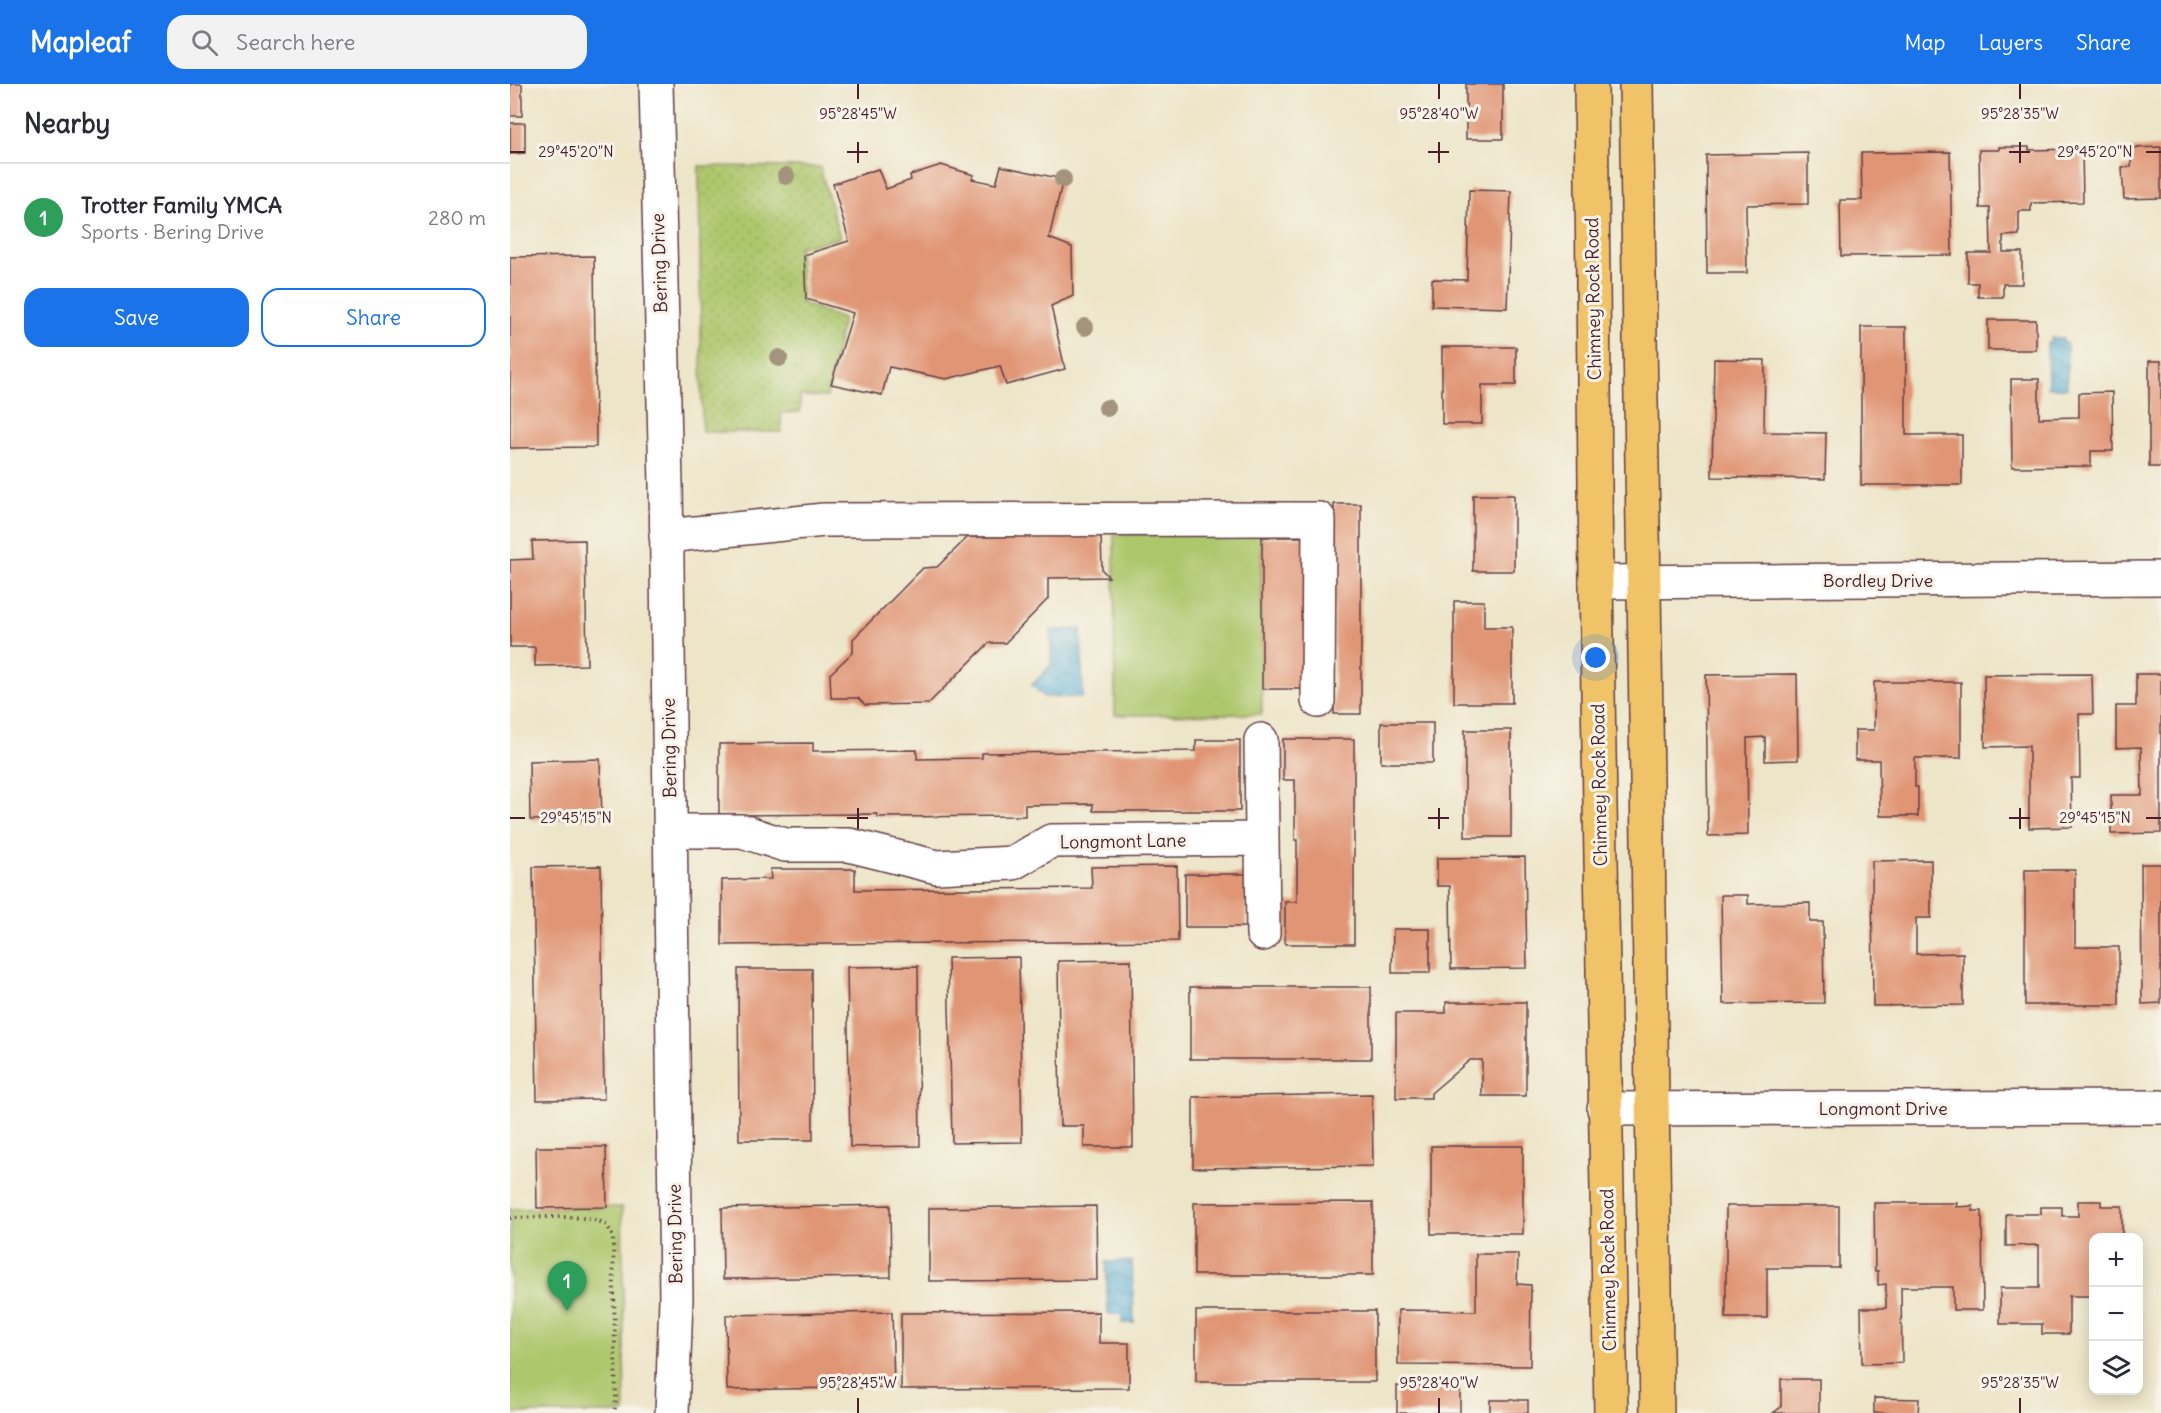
<!DOCTYPE html>
<html lang="en">
<head>
<meta charset="utf-8">
<style>
  body { margin:0; font-family:Delius,sans-serif; background:#f2f2f3; color:#2b2b33 }
  .controls { position:absolute; right:18px; bottom:18px; display:grid; overflow:hidden; border-radius:12px; box-shadow:0 3px 15px #0003 }
  .controls button { width:54px; height:54px; display:grid; place-items:center; padding:0; border:0; border-bottom:2px solid #e1e1e2; background:#fff; color:#2b2b33; font:30px sans-serif }
  .you { position:absolute; left:1086px; top:574px; width:21px; height:21px; margin:-15px; border:4px solid #fff; border-radius:50%; background:#1a73e8; box-shadow:0 0 0 9px #1a73e833 }
  .badge { display:grid; place-items:center; width:39px; height:39px; border-radius:50%; background:#1a73e8; color:#fff; font-size:20px; font-weight:700 }
  .pin { position:absolute; translate:-50% -50px; filter:drop-shadow(0 2px 3px #0008) }
  .pin::after { content:''; position:absolute; top:32px; width:21px; height:18px; background:inherit; clip-path:polygon(0 0,100% 0,50% 100%) }
  .list { margin:0; padding:0; list-style:none }
  h2 { display:flex; justify-content:space-between; align-items:center; height:78px; margin:0; padding:0 24px; font-size:26px }
  h2 small { font-size:20px; font-weight:400; color:#7c7c81 }
  .list li { display:grid; grid-template-columns:39px 1fr auto; gap:18px; align-items:center; box-sizing:border-box; height:108px; padding:0 24px; border-top:2px solid #e1e1e2 }
  .list b { display:block; font-size:22px; white-space:nowrap }
  .list p { margin:0; font-size:20px; white-space:nowrap; color:#7c7c81 }
  .list em { font-size:20px; font-style:normal; color:#7c7c81 }
  .actions { display:flex; gap:12px; padding:18px 24px }
  .actions a { flex:1; padding:14px 0; border:2px solid #1a73e8; border-radius:18px; text-align:center; font-size:21px; color:#1a73e8 }
  .actions .main { background:#1a73e8; color:#fff }
  .icon { flex:none; width:33px; height:33px; fill:none; stroke:currentColor; stroke-width:2; stroke-linecap:round; stroke-linejoin:round }
  .map { position:relative; flex:none; width:1651px; height:1329px; overflow:hidden }
  header { display:flex; align-items:center; gap:36px; box-sizing:border-box; height:84px; padding:0 30px; background:#1a73e8; color:#fff }
  header strong { font-size:28px }
  nav { display:flex; gap:33px; margin-inline-start:auto; font-size:21px }
  .search { width:420px; height:54px; background:#f2f2f3; display:flex; align-items:center; gap:15px; box-sizing:border-box; padding:0 21px; border-radius:18px; color:#7c7c81; font-size:22px }
  main { display:flex }
  aside { flex:1; background:#fff }
  .map>svg:first-child { display:block }
  .grass { fill:url(#grass-dots); stroke:#7c734c; stroke-width:1.5 }
  .pitch { fill:#adc76d; stroke:#7c734c; stroke-width:1.5 }
  .water { fill:url(#water-waves); stroke:#526880; stroke-width:1.5 }
  .building { fill:#e09575 }
  .lines { fill:none; stroke-linecap:round; stroke-linejoin:round }
  .minor-casing { stroke:#623d43; stroke-width:36 }
  .major-casing { stroke:#623d43; stroke-width:36 }
  .path { stroke:#623d43; stroke-width:4; stroke-dasharray:1.5 4.5; stroke-linecap:butt }
  .minor { stroke:#fff; stroke-width:33 }
  .major { stroke:#f1c369; stroke-width:33 }
  .tree { fill:#a4947d }
  .ticks { fill:none; stroke:#4a1f2b; stroke-width:2 }
  .labels { text-anchor:middle; dominant-baseline:central; stroke-width:6; stroke-linejoin:round; paint-order:stroke }
  .street-label { font-size:18px; fill:#4a1f2b; stroke:#f7f3e8 }
  .ticks-label { font-size:15px; text-anchor:middle; fill:#4a1f2b; stroke:#f7f3e8; stroke-width:6; stroke-linejoin:round; paint-order:stroke }
</style>
</head>
<body>
<header>
<strong>Mapleaf</strong>
<div class="search"><svg class="icon" aria-label="search" viewBox="0 0 24 24"><circle cx="10" cy="10" r="6"/><path d="M15 15l6 6"/></svg>Search here</div>
<nav><a>Map</a><a>Layers</a><a>Share</a></nav>
</header>
<main>
<aside>
<h2>Nearby<small></small></h2>
<ul class="list">
<li><span class="badge" style="background:#2e9e5b">1</span><div><b>Trotter Family YMCA</b><p>Sports · Bering Drive</p></div><em>280 m</em></li>
</ul>
<div class="actions"><a class="main">Save</a><a>Share</a></div>
</aside>
<div class="map">
<svg width="1651" height="1329" viewBox="0 0 1651 1329">
  <defs>
    <pattern id="grass-dots" width="8" height="8" patternUnits="userSpaceOnUse" patternTransform="scale(1.5)"><rect width="8" height="8" fill="#adc76d"/><path d="M2 2h.1M6 6h.1" fill="none" stroke="#96aa5f" stroke-width="1.8" stroke-linecap="round"/></pattern>
    <pattern id="water-waves" width="16" height="10" patternUnits="userSpaceOnUse" patternTransform="scale(1.5)"><rect width="16" height="10" fill="#59b0d6"/><path d="M0 5q4-4 8 0t8 0" fill="none" stroke="#4c8fae"/></pattern>
  </defs>
  <rect width="100%" height="100%" fill="#f7f3e8"/>
  <filter id="ink" filterUnits="userSpaceOnUse"><feTurbulence type="fractalNoise" baseFrequency=".0167" numOctaves="2"/><feDisplacementMap in="SourceGraphic" scale="12" xChannelSelector="R" yChannelSelector="G"/><feConvolveMatrix kernelMatrix="1 2 1 2 8 2 1 2 1" color-interpolation-filters="sRGB"/></filter>
  <filter id="wash" filterUnits="userSpaceOnUse"><feTurbulence type="fractalNoise" baseFrequency=".008" numOctaves="4" result="noise"/><feDisplacementMap in="SourceGraphic" scale="24" xChannelSelector="R" yChannelSelector="G"/><feGaussianBlur stdDeviation="1.35" result="paint"/><feColorMatrix in="noise" values="0 0 0 0 0 0 0 0 0 0 0 0 0 0 0 0 0 1.4 0 .05"/><feComposite in="paint" operator="in"/></filter>
  <g filter="url(#wash)">
    <rect width="100%" height="100%" fill="#ede5c8"/>
    <!-- grass -->
    <path class="grass" d="M 189,82 L 310,83 L 330,154 L 289,163 L 292,219 L 333,235 L 317,313 L 290,312 L 290,328 L 271,329 L 271,348 L 192,348 Z"/>
    <!-- pitch -->
    <path class="pitch" d="M 604,450 L 751,450 L 752,630 L 605,631 Z
      M 112,1123 L 115,1329 L 0,1329 L 0,1125 Z"/>
    <!-- water -->
    <path class="water" d="M 1541,254 L 1553,254 L 1553,259 L 1557,259 L 1557,304 L 1538,304 L 1537,259 L 1541,259 Z
      M 571,545 L 573,613 L 534,613 L 522,601 L 541,581 L 541,546 Z
      M 622,1177 L 624,1239 L 612,1239 L 612,1230 L 598,1230 L 596,1178 Z"/>
    <g id="blocks">
      <!-- building -->
      <path class="building" d="M 0,0 L 12,0 L 12,32 L 0,32 Z
        M 956,0 L 993,0 L 993,55 L 956,55 Z
        M 0,39 L 15,39 L 15,69 L 0,70 Z
        M 1489,63 L 1519,63 L 1519,66 L 1572,65 L 1573,118 L 1521,119 L 1521,127 L 1509,127 L 1509,151 L 1493,152 L 1493,168 L 1512,168 L 1512,200 L 1493,200 L 1493,213 L 1468,213 L 1468,199 L 1458,199 L 1458,169 L 1481,169 L 1480,124 L 1470,124 L 1469,66 L 1489,66 Z
        M 1651,63 L 1651,114 L 1614,115 L 1612,83 L 1621,83 L 1621,64 Z
        M 1440,68 L 1442,171 L 1331,172 L 1330,116 L 1352,116 L 1351,69 Z
        M 1298,69 L 1298,120 L 1236,121 L 1237,189 L 1197,189 L 1196,71 Z
        M 431,81 L 464,91 L 462,95 L 486,100 L 491,82 L 553,95 L 539,154 L 562,163 L 563,212 L 541,222 L 555,285 L 496,301 L 490,282 L 436,295 L 379,283 L 372,311 L 321,300 L 343,229 L 296,215 L 294,171 L 339,157 L 323,100 L 368,85 L 376,105 L 401,96 L 400,91 Z
        M 959,106 L 1001,107 L 997,224 L 922,222 L 922,195 L 957,196 Z
        M 84,172 L 86,363 L 0,364 L 0,173 Z
        M 1478,236 L 1526,236 L 1526,266 L 1478,266 Z
        M 1351,243 L 1396,243 L 1396,351 L 1452,351 L 1452,401 L 1351,401 Z
        M 932,263 L 1006,263 L 1006,301 L 972,301 L 972,340 L 932,340 Z
        M 1204,275 L 1255,276 L 1254,348 L 1316,349 L 1315,395 L 1202,393 Z
        M 1639,277 L 1651,277 L 1651,383 L 1639,383 Z
        M 1501,295 L 1529,295 L 1529,334 L 1569,333 L 1569,309 L 1602,308 L 1603,367 L 1581,367 L 1581,382 L 1502,383 Z
        M 963,411 L 1004,411 L 1004,487 L 963,487 Z
        M 824,420 L 851,420 L 851,630 L 824,630 Z
        M 591,451 L 592,486 L 599,493 L 538,494 L 538,515 L 495,559 L 479,559 L 418,620 L 355,621 L 348,614 L 321,614 L 320,590 L 343,568 L 343,555 L 413,484 L 427,483 L 458,453 Z
        M 752,453 L 798,453 L 798,605 L 752,605 Z
        M 75,456 L 77,581 L 25,582 L 25,563 L 0,563 L 0,476 L 23,475 L 22,457 Z
        M 944,517 L 974,517 L 974,543 L 1002,543 L 1002,619 L 944,619 Z
        M 1287,590 L 1288,676 L 1255,677 L 1255,653 L 1237,654 L 1238,751 L 1198,752 L 1196,591 Z
        M 1582,590 L 1583,630 L 1569,630 L 1570,694 L 1561,694 L 1562,743 L 1519,744 L 1519,662 L 1475,663 L 1474,591 Z
        M 1626,590 L 1651,590 L 1651,749 L 1601,750 L 1601,711 L 1632,711 L 1631,663 L 1606,664 L 1606,622 L 1626,622 Z
        M 1364,598 L 1451,598 L 1451,674 L 1405,674 L 1405,703 L 1408,703 L 1408,732 L 1370,732 L 1369,676 L 1345,676 L 1345,646 L 1364,646 Z
        M 871,639 L 923,639 L 923,679 L 871,679 Z
        M 955,646 L 1001,646 L 1001,753 L 955,753 Z
        M 773,655 L 844,655 L 844,860 L 775,860 L 775,818 L 787,818 L 787,756 L 785,756 L 785,696 L 773,696 Z
        M 686,656 L 730,656 L 730,727 L 583,727 L 583,720 L 515,721 L 515,732 L 367,733 L 367,730 L 209,731 L 209,660 L 303,659 L 303,667 L 407,666 L 407,675 L 472,674 L 472,669 L 686,667 Z
        M 90,675 L 92,734 L 20,736 L 19,677 Z
        M 1015,773 L 1017,884 L 941,885 L 940,802 L 927,802 L 927,774 Z
        M 1421,776 L 1421,834 L 1406,834 L 1406,870 L 1453,869 L 1453,921 L 1363,922 L 1362,777 Z
        M 1631,780 L 1651,780 L 1651,919 L 1632,920 Z
        M 91,782 L 94,1015 L 27,1016 L 23,783 Z
        M 667,782 L 668,857 L 212,861 L 212,796 L 261,795 L 260,785 L 345,785 L 345,806 L 582,804 L 581,783 Z
        M 1515,786 L 1565,786 L 1565,863 L 1609,863 L 1609,921 L 1515,921 Z
        M 675,790 L 736,790 L 736,843 L 675,843 Z
        M 1211,811 L 1238,811 L 1238,820 L 1300,819 L 1300,838 L 1313,838 L 1314,919 L 1213,920 Z
        M 883,845 L 920,845 L 920,889 L 882,889 Z
        M 509,873 L 512,1058 L 442,1059 L 438,874 Z
        M 621,876 L 623,1063 L 574,1063 L 574,1042 L 550,1042 L 548,877 Z
        M 408,882 L 410,1062 L 340,1063 L 337,883 Z
        M 228,885 L 302,885 L 303,1056 L 229,1056 Z
        M 680,903 L 861,903 L 861,975 L 680,975 Z
        M 936,918 L 1016,918 L 1016,1012 L 972,1012 L 972,976 L 960,976 L 921,1009 L 921,1014 L 886,1014 L 886,929 L 936,929 Z
        M 862,1010 L 863,1082 L 683,1084 L 683,1013 Z
        M 921,1062 L 1013,1062 L 1013,1150 L 921,1150 Z
        M 26,1063 L 96,1063 L 97,1123 L 27,1124 Z
        M 1568,1117 L 1591,1117 L 1591,1122 L 1612,1122 L 1612,1154 L 1584,1154 L 1584,1212 L 1559,1212 L 1559,1250 L 1532,1250 L 1532,1240 L 1490,1240 L 1490,1204 L 1529,1204 L 1529,1161 L 1496,1162 L 1496,1130 L 1531,1130 L 1531,1123 L 1552,1123 L 1552,1132 L 1568,1132 Z
        M 863,1118 L 863,1191 L 684,1191 L 684,1119 Z
        M 1364,1119 L 1447,1119 L 1446,1123 L 1463,1122 L 1463,1127 L 1472,1127 L 1473,1226 L 1443,1226 L 1443,1203 L 1391,1203 L 1392,1279 L 1352,1280 L 1351,1224 L 1376,1224 L 1376,1200 L 1368,1201 L 1368,1187 L 1365,1187 Z
        M 380,1121 L 381,1193 L 213,1195 L 212,1124 Z
        M 586,1122 L 587,1196 L 419,1197 L 419,1124 Z
        M 1216,1122 L 1329,1122 L 1329,1184 L 1257,1184 L 1257,1234 L 1216,1234 Z
        M 966,1170 L 1008,1170 L 1007,1200 L 1021,1201 L 1020,1282 L 888,1281 L 888,1226 L 966,1227 Z
        M 686,1227 L 865,1227 L 865,1298 L 686,1298 Z
        M 382,1228 L 384,1303 L 217,1306 L 216,1231 Z
        M 589,1228 L 589,1259 L 619,1259 L 619,1304 L 391,1305 L 391,1229 Z
        M 1271,1295 L 1309,1295 L 1309,1329 L 1263,1329 L 1271,1323 Z
        M 887,1302 L 950,1302 L 950,1329 L 887,1329 Z
        M 1364,1314 L 1409,1315 L 1408,1329 L 1364,1329 Z
        M 980,1316 L 1018,1316 L 1018,1329 L 980,1329 Z"/>
    </g>
  </g>
  <g filter="url(#ink)">
    <use href="#blocks" fill-opacity="0" stroke="#623d43" stroke-width="1.5"/>
    <g class="lines">
      <!-- minor casing -->
      <g class="minor-casing">
        <path id="minor" d="M 146,0 L 156,399 L 165,1130 L 166,1215 L 162,1329
          M 156,452 L 314,436 L 809,435 L 808,617
          M 1086,498 L 1651,494
          M 751,656 L 753,850
          M 160,747 L 232,747 L 275,761 L 339,761 L 427,783 L 503,779 L 541,757 L 752,755
          M 1094,1025 L 1651,1023"/>
      </g>
      <!-- major casing -->
      <g class="major-casing">
        <path id="major" d="M 1081,0 L 1086,498 L 1101,1329
          M 1126,0 L 1147,1329"/>
      </g>
      <!-- path -->
      <path class="path" d="M 0,1134 C 21,1134 81,1129 96,1141 C 99,1144 101,1149 103,1153 L 106,1316 L 104,1329"/>
      <!-- minor -->
      <use href="#minor" class="minor"/>
      <!-- major -->
      <use href="#major" class="major"/>
    </g>
    <!-- trees -->
    <g class="tree">
      <circle cx="276" cy="92" r="9"/>
      <circle cx="553" cy="95" r="9"/>
      <circle cx="575" cy="243" r="9"/>
      <circle cx="269" cy="274" r="9"/>
      <circle cx="597" cy="324" r="9"/>
    </g>
  </g>
  <!-- ticks -->
  <path class="ticks" d="M 348,0 L 348,15M 929,0 L 929,15M 1510,0 L 1510,15M 348,58 L 348,79M 929,58 L 929,79M 1510,58 L 1510,79M 0,68 L 15,68M 337,68 L 358,68M 918,68 L 939,68M 1499,68 L 1520,68M 1636,68 L 1651,68M 348,724 L 348,745M 929,724 L 929,745M 1510,724 L 1510,745M 0,734 L 15,734M 337,734 L 358,734M 918,734 L 939,734M 1499,734 L 1520,734M 1636,734 L 1651,734M 348,1314 L 348,1329M 929,1314 L 929,1329M 1510,1314 L 1510,1329"/>
  <g class="labels">
    <!-- street labels -->
    <g class="street-label">
      <text transform="translate(149 179) rotate(-92)">Bering Drive</text>
      <text transform="translate(1083 215) rotate(-91)">Chimney Rock Road</text>
      <text x="1368" y="496">Bordley Drive</text>
      <text transform="translate(159 664) rotate(-91)">Bering Drive</text>
      <text transform="translate(1089 701) rotate(-91)">Chimney Rock Road</text>
      <text transform="translate(613 757) rotate(-1)">Longmont Lane</text>
      <text x="1373" y="1024">Longmont Drive</text>
      <text transform="translate(165 1150) rotate(-91)">Bering Drive</text>
      <text transform="translate(1098 1186) rotate(-91)">Chimney Rock Road</text>
    </g>
  </g>
  <g class="ticks-label">
    <text x="348" y="35">95°28'45"W</text>
    <text x="929" y="35">95°28'40"W</text>
    <text x="1510" y="35">95°28'35"W</text>
    <text x="66" y="73">29°45'20"N</text>
    <text x="1585" y="73">29°45'20"N</text>
    <text x="66" y="739">29°45'15"N</text>
    <text x="1585" y="739">29°45'15"N</text>
    <text x="348" y="1304">95°28'45"W</text>
    <text x="929" y="1304">95°28'40"W</text>
    <text x="1510" y="1304">95°28'35"W</text>
  </g>
</svg>
<div class="controls">
<button>+</button>
<button>−</button>
<button><svg class="icon" aria-label="layers" viewBox="0 0 24 24"><path d="M12 4l9 5-9 5-9-5zM3 14l9 5 9-5"/></svg></button>
</div>
<div class="you"></div>
<div class="pin badge" style="left:57px;top:1227px;background:#2e9e5b">1</div>
</div>
</main>
</body>
</html>
